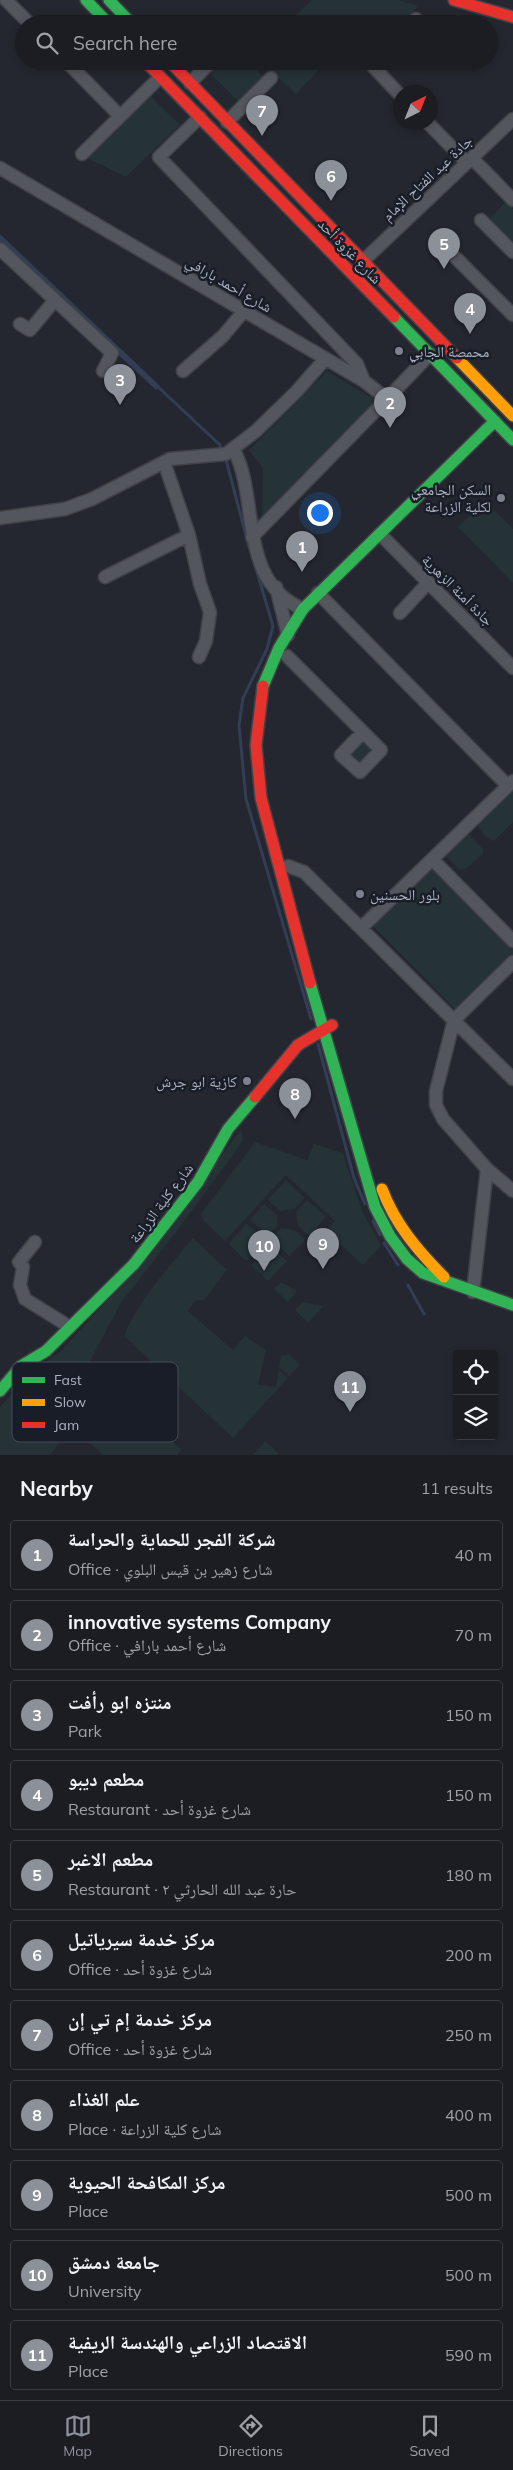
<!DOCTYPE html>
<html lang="en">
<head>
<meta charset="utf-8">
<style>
  body { margin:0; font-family:Mulish,"Noto Naskh Arabic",sans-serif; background:#282a30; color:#f1f3f6 }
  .controls { position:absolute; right:15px; bottom:15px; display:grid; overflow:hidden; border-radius:5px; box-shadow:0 2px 8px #0003 }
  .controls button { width:45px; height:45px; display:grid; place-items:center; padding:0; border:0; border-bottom:1px solid #393b41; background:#1b1d23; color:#f1f3f6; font:25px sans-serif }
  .compass { position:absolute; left:393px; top:85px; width:45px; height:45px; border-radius:50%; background:#1b1d23; box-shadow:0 2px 8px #0003; rotate:43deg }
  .you { position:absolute; left:319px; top:512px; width:18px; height:18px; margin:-12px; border:4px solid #fff; border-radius:50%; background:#1a73e8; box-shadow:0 0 0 8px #1a73e833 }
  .badge { display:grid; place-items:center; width:32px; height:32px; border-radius:50%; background:#8c9099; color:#fff; font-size:16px; font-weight:700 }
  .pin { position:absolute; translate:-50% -41px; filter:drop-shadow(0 1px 2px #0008) }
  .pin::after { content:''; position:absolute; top:26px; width:18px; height:15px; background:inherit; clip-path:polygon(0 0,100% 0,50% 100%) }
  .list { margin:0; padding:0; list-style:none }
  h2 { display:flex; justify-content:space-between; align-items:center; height:65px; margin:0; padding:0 20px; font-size:21px }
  h2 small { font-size:16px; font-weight:400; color:#a0a2a6 }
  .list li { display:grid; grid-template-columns:32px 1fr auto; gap:15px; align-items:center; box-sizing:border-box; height:70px; margin:0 10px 10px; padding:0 10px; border:1px solid #393b41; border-radius:5px }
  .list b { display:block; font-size:19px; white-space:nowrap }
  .list p { margin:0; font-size:16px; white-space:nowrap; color:#a0a2a6 }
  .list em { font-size:16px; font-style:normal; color:#a0a2a6 }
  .icon { flex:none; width:28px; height:28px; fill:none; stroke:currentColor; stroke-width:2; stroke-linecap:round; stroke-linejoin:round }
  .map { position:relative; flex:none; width:513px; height:1455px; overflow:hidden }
  .search { position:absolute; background:#1b1d23; box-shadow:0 2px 8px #0003; left:15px; right:15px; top:15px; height:55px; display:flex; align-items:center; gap:12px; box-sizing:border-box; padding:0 18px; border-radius:28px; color:#a0a2a6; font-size:19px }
  .sheet { height:945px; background:#1b1d23 }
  nav { display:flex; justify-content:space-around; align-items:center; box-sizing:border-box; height:70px; border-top:1px solid #393b41; background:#1b1d23; font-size:14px; color:#a0a2a6 }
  nav a { display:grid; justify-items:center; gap:2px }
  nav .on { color:#8c9099 }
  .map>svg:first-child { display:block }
  .green { fill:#253236 }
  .water { fill:#333d56 }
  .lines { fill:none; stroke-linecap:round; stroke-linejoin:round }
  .stream { stroke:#333d56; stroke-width:3 }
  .street-casing { stroke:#404248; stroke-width:15 }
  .fast-casing { stroke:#404248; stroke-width:14 }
  .slow-casing { stroke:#404248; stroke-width:14 }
  .jam-casing { stroke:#404248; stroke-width:14 }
  .street { stroke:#54565d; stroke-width:12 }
  .fast { stroke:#30b455; stroke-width:11 }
  .slow { stroke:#ff9f0a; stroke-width:11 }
  .jam { stroke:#e5322d; stroke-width:11 }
  .poi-dot { fill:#7d818e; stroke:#191d28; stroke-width:2 }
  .labels { text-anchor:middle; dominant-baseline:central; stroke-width:5; stroke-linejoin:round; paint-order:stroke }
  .street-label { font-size:15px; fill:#adb2c1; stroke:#191d28 }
  .poi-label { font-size:15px; fill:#adb2c1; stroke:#191d28; text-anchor:start }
  .key { fill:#191d28; stroke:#454a56; stroke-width:1 }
  .key-label { font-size:14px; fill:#adb2c1 }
</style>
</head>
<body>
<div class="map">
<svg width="513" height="1455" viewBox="0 0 513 1455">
  <rect width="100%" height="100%" fill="#24272f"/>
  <!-- green -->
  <path class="green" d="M 312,0 L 399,0 L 418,6 L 401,24 L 287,24 Z
    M 217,61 L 248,61 L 263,76 L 262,83 L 239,102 L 211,74 L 211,67 Z
    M 261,61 L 327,61 L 296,94 Z
    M 149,95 L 180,125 L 126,177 L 85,157 Z
    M 506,202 L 513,209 L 513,243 L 489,219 Z
    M 327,371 L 379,402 L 262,520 L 263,468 L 249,450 Z
    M 485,501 L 513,529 L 513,583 L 458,527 Z
    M 362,738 L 371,746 L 371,756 L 357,765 L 350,757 L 350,752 Z
    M 513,787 L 513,822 L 494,841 C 487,840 479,830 477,823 Z
    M 467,832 L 483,849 L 483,854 L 464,870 L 459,869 L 444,855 Z
    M 432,867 L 513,949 L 513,956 L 457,1011 L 372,925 Z
    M 241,1129 L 243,1141 L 182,1224 L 121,1303 L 77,1385 L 66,1435 L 50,1455 L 0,1455 L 0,1407 L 30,1373 L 60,1352 L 135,1270 L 176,1219 Z
    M 255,1142 L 307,1160 L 314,1144 L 343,1153 L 362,1211 L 381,1246 L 363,1265 L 325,1231 L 335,1221 L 286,1175 L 225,1241 L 203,1220 L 201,1214 Z
    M 286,1180 L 305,1198 L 294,1209 L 280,1211 L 269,1201 L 269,1198 Z
    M 307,1200 L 326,1217 L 309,1236 L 298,1226 L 296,1212 Z
    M 264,1204 L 277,1215 L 278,1226 L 272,1231 L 263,1231 L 250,1220 Z
    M 246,1223 L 259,1234 L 261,1246 L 248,1260 L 245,1260 L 229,1244 Z
    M 281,1228 L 295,1230 L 305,1240 L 289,1256 L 278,1245 L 277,1233 Z
    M 193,1238 L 227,1270 L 204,1300 L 195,1301 L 188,1311 L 233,1350 L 245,1336 L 266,1350 L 258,1385 L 276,1387 L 279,1370 L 288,1378 L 233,1438 L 124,1336 C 139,1299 168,1268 193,1238 Z
    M 275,1250 L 287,1261 L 268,1281 L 251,1265 L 264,1251 Z
    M 281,1282 L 297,1291 L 288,1302 L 274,1289 Z
    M 303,1302 L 323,1306 L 308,1323 L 295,1310 Z
    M 289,1354 L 300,1365 L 289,1376 L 279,1367 L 281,1356 Z
    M 99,1375 L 126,1397 L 122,1401 L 131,1410 L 134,1407 L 181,1450 L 178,1453 L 179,1455 L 103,1455 L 90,1443 L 81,1439 Z
    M 265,1441 L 279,1454 L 278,1455 L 253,1455 Z"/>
  <!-- water -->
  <path class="water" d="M 0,234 L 160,386 L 156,390 L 0,244 Z"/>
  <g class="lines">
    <!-- stream -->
    <path class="stream" d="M 156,385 L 220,445 L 222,451
      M 225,456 L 249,547
      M 254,562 L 273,626 L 267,649 L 243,698 L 239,725 L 246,799 L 311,1019
      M 318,1044 L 354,1178 L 365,1204
      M 373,1221 L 380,1235
      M 384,1243 L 398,1265
      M 408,1285 L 424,1314"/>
    <!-- street casing -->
    <g class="street-casing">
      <path id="street" d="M 6,0 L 30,24
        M 410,24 L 416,19
        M 66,61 L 120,116
        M 368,61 L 400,95
        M 190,83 L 212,61
        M 200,117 L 159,157 L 357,364 L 364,381
        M 227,122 L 271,78
        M 427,122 L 467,163
        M 82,154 L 160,77
        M 472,158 L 513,200
        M 0,168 L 364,381 L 387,399 L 430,354
        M 481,220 L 513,252
        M 0,249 L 112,353 L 103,371
        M 449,251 L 513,315
        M 363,261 L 513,119
        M 20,324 L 30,330 L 55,300
        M 183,371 L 223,336 L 244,311
        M 234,450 C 260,500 237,581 303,609
        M 164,462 L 189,535 L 200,584 L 210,612 L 206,641 L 199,657
        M 0,518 L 65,509 L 92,499 L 170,459 L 226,454 L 256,431 L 297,391 L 325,359
        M 380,534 L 513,668
        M 252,537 L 387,399
        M 105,577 L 189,535
        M 276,587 L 288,635
        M 318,593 L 508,786
        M 400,613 L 428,583
        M 287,656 L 363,732
        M 363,732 L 381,750 L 360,772 L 341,755 Z
        M 432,859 L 513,941
        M 288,866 L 304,872 L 513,1079
        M 361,928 L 513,781
        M 487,1169 L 443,1119 L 436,1105 L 436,1091 L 454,1020 L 513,962
        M 35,1242 L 19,1262 L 23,1267 L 20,1285 L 25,1299 L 70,1327
        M 473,1292 L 487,1169 L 513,1191"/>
    </g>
    <!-- fast casing -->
    <g class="fast-casing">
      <path id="fast" d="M 86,0 L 109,24
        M 109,0 L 132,24
        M 394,317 L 513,440
        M 263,686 L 279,648 L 303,609 L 495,421
        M 310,983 L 375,1207 L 390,1236 L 407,1259 L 423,1273 L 513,1305
        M 0,1391 L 21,1366 L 46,1351 L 134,1264 L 198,1182 L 228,1129 L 255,1097"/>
    </g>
    <!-- slow casing -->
    <g class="slow-casing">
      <path id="slow" d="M 457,358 L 513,416
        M 382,1189 C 395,1224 418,1251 444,1277"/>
    </g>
    <!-- jam casing -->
    <g class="jam-casing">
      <path id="jam" d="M 454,0 L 513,17
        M 145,61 L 394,317
        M 169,61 L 457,358
        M 263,686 L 256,745 L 261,798 L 310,983
        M 255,1097 L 298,1045 L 332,1025"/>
    </g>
    <!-- street -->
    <use href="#street" class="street"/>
    <!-- fast -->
    <use href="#fast" class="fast"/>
    <!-- slow -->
    <use href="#slow" class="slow"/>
    <!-- jam -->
    <use href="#jam" class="jam"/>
  </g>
  <!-- markers -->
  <g class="poi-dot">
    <circle cx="399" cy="351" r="5"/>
    <circle cx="501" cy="498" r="5"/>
    <circle cx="360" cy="894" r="5"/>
    <circle cx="247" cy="1081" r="5"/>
  </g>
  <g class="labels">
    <!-- street labels -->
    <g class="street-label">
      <text transform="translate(427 178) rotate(-43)">جادة عبد الفتاح الإمام</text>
      <text transform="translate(350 251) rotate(46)">شارع غزوة أحد</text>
      <text transform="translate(229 284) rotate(30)">شارع أحمد بارافي</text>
      <text transform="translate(458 590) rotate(45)">جادة أمنة الزهرية</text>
      <text transform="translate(161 1203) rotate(-53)">شارع كلية الزراعة</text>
    </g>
    <!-- poi labels -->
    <g class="poi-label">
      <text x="409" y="351">محمصة الجابي</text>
      <text x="491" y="489" text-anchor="end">السكن الجامعي<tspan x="491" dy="17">لكلية الزراعة</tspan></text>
      <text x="370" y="894">بلور الحسنين</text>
      <text x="237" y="1081" text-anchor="end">كازية ابو جرش</text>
    </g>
  </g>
  <!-- legend -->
  <rect x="12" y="1362" width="166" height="80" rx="8" class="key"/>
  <rect x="22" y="1377" width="23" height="6" fill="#30b455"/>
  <rect x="22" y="1399" width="23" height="7" fill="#ff9f0a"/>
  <rect x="22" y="1422" width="23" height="6" fill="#e5322d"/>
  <g class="key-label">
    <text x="54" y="1385">Fast</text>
    <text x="54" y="1407">Slow</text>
    <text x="54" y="1430">Jam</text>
  </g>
</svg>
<div class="controls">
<button><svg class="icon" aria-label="locate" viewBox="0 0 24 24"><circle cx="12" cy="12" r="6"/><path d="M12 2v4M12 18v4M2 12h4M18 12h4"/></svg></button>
<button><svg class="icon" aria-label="layers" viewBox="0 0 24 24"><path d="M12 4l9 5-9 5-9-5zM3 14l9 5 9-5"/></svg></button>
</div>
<svg class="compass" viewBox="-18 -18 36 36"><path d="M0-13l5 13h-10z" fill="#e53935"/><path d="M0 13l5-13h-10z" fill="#a0a2a6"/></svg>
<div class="you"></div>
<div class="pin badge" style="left:302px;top:572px">1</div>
<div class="pin badge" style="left:390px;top:428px">2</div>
<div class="pin badge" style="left:120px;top:405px">3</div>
<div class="pin badge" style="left:470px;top:334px">4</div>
<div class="pin badge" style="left:444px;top:269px">5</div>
<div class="pin badge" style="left:331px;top:201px">6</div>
<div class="pin badge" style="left:262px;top:136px">7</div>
<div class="pin badge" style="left:295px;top:1119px">8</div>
<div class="pin badge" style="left:323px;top:1269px">9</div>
<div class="pin badge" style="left:264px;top:1271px">10</div>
<div class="pin badge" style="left:350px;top:1412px">11</div>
<div class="search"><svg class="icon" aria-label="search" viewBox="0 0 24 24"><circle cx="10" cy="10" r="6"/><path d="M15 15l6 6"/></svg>Search here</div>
</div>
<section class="sheet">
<h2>Nearby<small>11 results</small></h2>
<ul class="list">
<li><span class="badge">1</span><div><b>شركة الفجر للحماية والحراسة</b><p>Office · شارع زهير بن قيس البلوي</p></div><em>40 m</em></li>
<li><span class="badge">2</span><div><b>innovative systems Company</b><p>Office · شارع أحمد بارافي</p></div><em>70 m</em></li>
<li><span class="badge">3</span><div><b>منتزه ابو رأفت</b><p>Park</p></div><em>150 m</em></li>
<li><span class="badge">4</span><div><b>مطعم ديبو</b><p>Restaurant · شارع غزوة أحد</p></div><em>150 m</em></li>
<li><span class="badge">5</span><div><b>مطعم الاغبر</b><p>Restaurant · حارة عبد الله الحارثي ٢</p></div><em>180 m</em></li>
<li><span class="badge">6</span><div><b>مركز خدمة سيرياتيل</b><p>Office · شارع غزوة أحد</p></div><em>200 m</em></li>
<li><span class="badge">7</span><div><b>مركز خدمة إم تي إن</b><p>Office · شارع غزوة أحد</p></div><em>250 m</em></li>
<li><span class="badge">8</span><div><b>علم الغذاء</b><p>Place · شارع كلية الزراعة</p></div><em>400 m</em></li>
<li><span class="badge">9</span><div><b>مركز المكافحة الحيوية</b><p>Place</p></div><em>500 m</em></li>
<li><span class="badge">10</span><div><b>جامعة دمشق</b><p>University</p></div><em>500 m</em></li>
<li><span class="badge">11</span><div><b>الاقتصاد الزراعي والهندسة الريفية</b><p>Place</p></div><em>590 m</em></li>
</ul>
</section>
<nav>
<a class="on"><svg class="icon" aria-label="map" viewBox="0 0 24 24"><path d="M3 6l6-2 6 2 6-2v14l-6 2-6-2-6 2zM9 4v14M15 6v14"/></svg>Map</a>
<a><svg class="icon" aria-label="directions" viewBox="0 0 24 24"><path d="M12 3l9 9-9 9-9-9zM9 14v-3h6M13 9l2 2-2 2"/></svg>Directions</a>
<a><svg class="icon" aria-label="saved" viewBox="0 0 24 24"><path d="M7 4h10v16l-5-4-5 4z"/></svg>Saved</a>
</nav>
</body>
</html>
